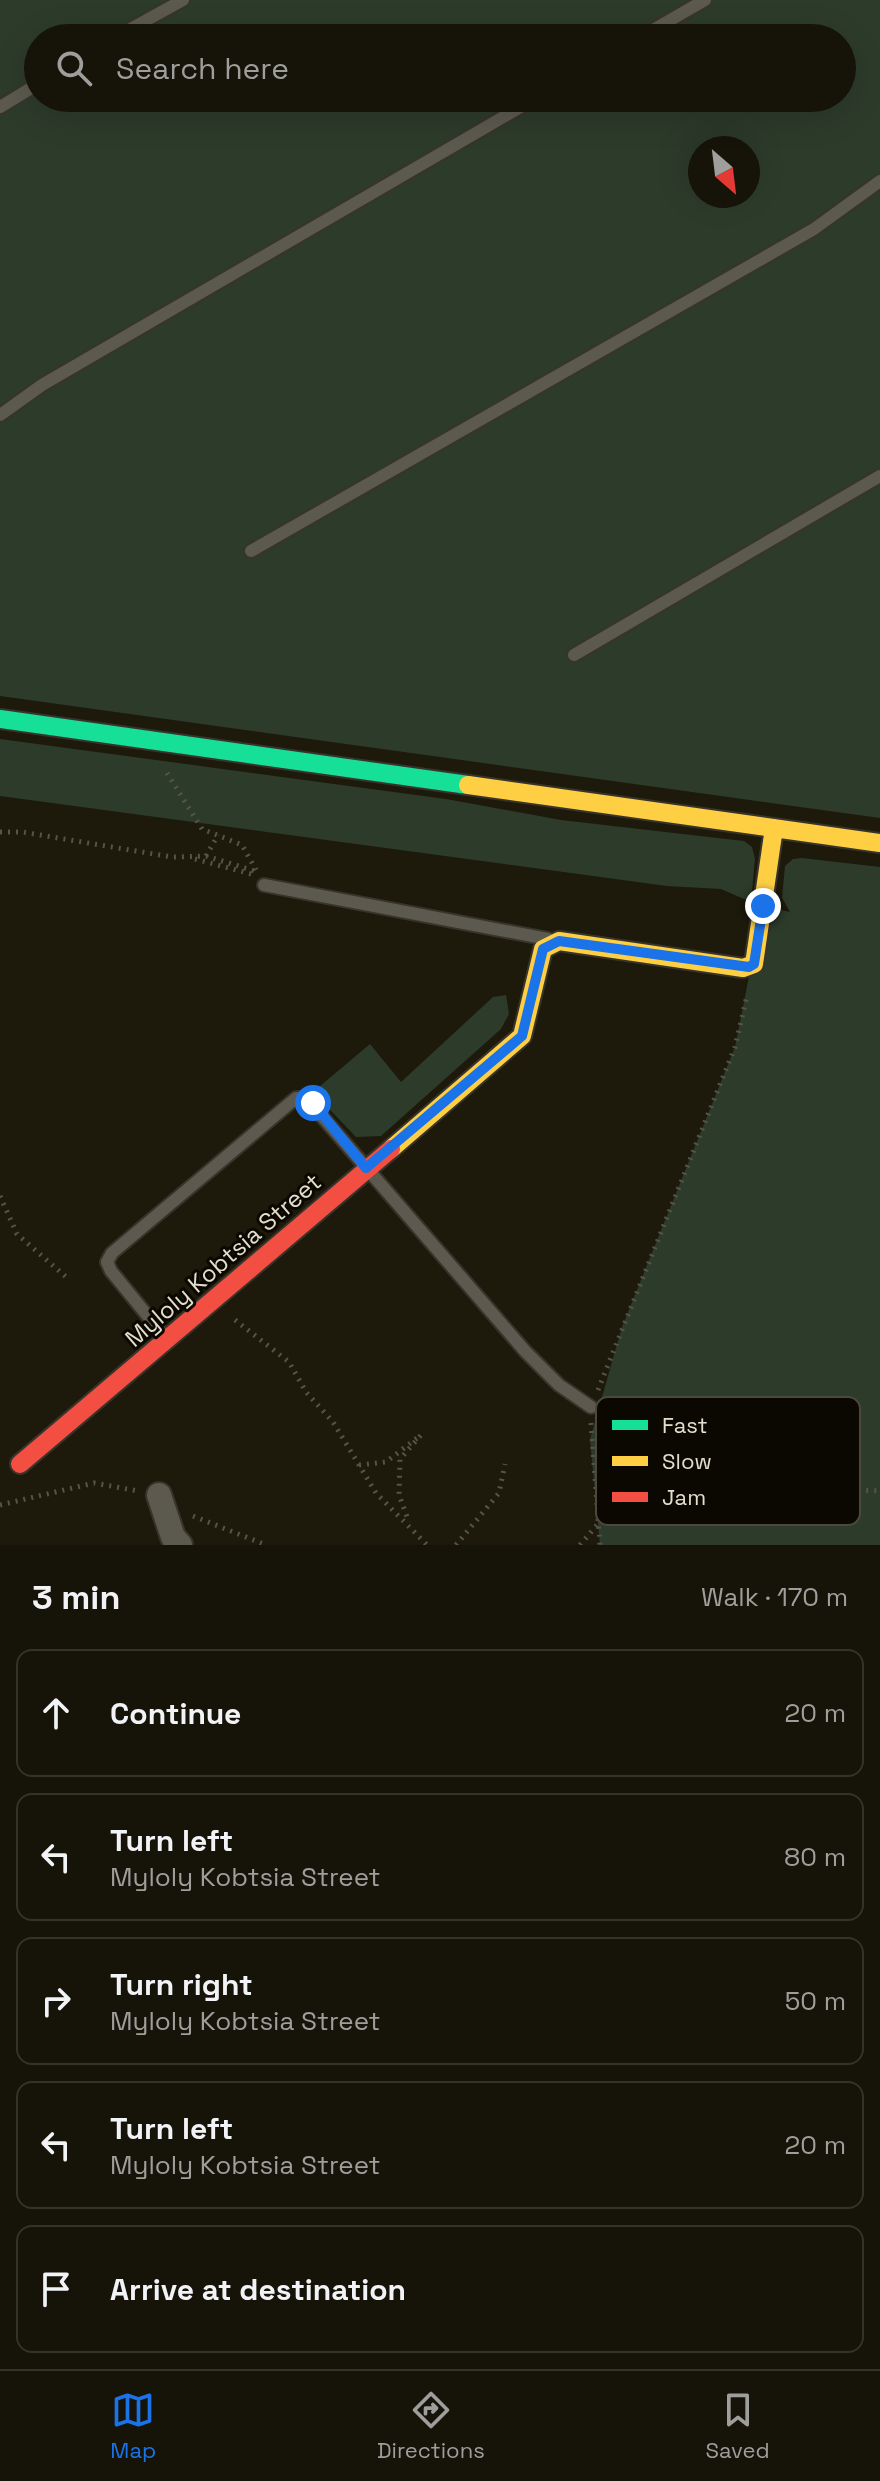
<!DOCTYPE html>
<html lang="en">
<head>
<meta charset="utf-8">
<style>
  body { margin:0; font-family:"Space Grotesk",sans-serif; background:#1f1c12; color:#f1f3f6 }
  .compass { position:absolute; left:688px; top:136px; width:72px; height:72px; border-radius:50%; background:#161308; box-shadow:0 8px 32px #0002; rotate:152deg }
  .stop { position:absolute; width:24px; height:24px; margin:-18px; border:6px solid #1a73e8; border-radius:50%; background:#fff }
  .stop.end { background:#1a73e8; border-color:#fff; box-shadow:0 2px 8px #0008 }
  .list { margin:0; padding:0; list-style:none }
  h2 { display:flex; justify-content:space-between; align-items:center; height:104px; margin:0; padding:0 32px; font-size:34px }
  h2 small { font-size:26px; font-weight:400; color:#9e9e9c }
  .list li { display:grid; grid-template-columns:52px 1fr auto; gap:24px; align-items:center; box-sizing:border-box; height:128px; margin:0 16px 16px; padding:0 16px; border:2px solid #353229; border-radius:16px }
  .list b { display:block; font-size:30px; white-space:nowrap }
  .list p { margin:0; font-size:26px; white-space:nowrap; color:#9e9e9c }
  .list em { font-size:26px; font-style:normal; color:#9e9e9c }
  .icon { flex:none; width:44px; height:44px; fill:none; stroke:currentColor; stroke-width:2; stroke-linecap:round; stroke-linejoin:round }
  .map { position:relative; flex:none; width:880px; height:1545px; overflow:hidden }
  .search { position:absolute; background:#161308; box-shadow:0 8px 32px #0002; left:24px; right:24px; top:24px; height:88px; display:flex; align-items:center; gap:20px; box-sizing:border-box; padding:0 28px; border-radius:44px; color:#9e9e9c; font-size:30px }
  .sheet { height:824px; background:#161308 }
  nav { display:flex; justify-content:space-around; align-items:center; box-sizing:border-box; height:112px; border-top:2px solid #353229; background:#161308; font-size:22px; color:#9e9e9c }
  nav a { display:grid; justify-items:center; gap:4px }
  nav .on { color:#1a73e8 }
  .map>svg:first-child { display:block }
  .green { fill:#2d3b2b; fill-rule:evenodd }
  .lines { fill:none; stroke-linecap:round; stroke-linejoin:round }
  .lane-casing { stroke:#38342c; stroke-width:16 }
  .street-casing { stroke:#38342c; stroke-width:28 }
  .fast-casing { stroke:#38342c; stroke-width:22 }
  .slow-casing { stroke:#38342c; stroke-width:22 }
  .jam-casing { stroke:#38342c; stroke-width:22 }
  .path { stroke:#565349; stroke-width:5; stroke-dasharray:2 6; stroke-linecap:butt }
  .lane { stroke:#5c594e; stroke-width:12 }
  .street { stroke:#5c594e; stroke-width:24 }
  .fast { stroke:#16e098; stroke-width:18 }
  .slow { stroke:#ffcf43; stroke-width:18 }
  .jam { stroke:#f24e42; stroke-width:18 }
  .route { stroke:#1a73e8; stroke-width:10 }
  .labels { text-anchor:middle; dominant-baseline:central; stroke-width:6; stroke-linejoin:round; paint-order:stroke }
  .street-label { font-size:24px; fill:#e3dece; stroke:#0b0801 }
  .key { fill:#0b0801; stroke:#4c483e; stroke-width:2 }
  .key-label { font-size:22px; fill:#e3dece }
</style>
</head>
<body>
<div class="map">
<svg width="880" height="1545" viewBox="0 0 880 1545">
  <rect width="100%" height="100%" fill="#1d190b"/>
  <!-- green -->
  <path class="green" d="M 0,0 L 880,0 L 880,818 L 0,696 ZM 38,38 L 842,38 L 842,98 L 38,98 ZM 700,148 L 748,148 L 748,196 L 700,196 Z
    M 0,739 L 446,799 L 561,820 L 744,841 L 752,847 L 755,859 L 751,902 L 721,889 L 667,886 L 0,796 Z
    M 802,858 L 880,867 L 880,1545 L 600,1545 L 590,1439 L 622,1327 L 735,1047 L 763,906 L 790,912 L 782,898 L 785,866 L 793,859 Z
    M 506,995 L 509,1014 L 501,1029 L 381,1136 L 356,1137 L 313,1092 L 370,1044 L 401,1082 L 493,997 Z"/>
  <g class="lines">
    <!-- lane casing -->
    <g class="lane-casing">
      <path id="lane" d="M 114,38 L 183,0
        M 639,38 L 705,0
        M 0,107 L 38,84
        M 0,415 L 42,385 L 536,98
        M 251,551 L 814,229 L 880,181
        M 574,655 L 880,476
        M 264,885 L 548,939
        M 165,1337 L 111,1271 L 107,1262 L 112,1253 L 296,1098 L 306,1098 L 525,1351 L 559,1385 L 591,1407"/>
    </g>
    <!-- street casing -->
    <g class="street-casing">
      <path id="street" d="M 159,1495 L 173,1537 L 180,1545"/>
    </g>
    <!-- fast casing -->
    <g class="fast-casing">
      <path id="fast" d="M 0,719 L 468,785"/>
    </g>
    <!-- slow casing -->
    <g class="slow-casing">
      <path id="slow" d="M 468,785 L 880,843
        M 391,1149 L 522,1036 L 543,949 L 559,941 L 743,968 L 754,964 L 774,828"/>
    </g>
    <!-- jam casing -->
    <g class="jam-casing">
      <path id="jam" d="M 20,1464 L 391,1149"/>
    </g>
    <!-- path -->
    <path class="path" d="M 167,773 L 202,829 L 242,845 L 256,870
      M 0,832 L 22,832 L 172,857 L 206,856 L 255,871
      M 206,856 L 218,835
      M 195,859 L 251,874
      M 0,1196 L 17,1234 L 66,1277
      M 235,1320 L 289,1362 L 306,1392 L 333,1422 L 376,1493 L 427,1545
      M 598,1390 L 735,1047 L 747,996
      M 607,1415 C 694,1459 781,1488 880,1491
      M 591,1423 L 600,1545
      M 359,1465 L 386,1462 L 421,1435 L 400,1459 L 399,1495 L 409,1522
      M 0,1505 L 94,1483 L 138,1491
      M 193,1516 L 266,1545
      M 456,1545 L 499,1493 L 505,1464
      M 580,1545 L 597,1525"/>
    <!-- lane -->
    <use href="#lane" class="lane"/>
    <!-- street -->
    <use href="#street" class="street"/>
    <!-- fast -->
    <use href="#fast" class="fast"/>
    <!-- slow -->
    <use href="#slow" class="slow"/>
    <!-- jam -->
    <use href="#jam" class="jam"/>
  </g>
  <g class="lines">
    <!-- route -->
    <path class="route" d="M 313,1103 L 366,1168 L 522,1036 L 543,949 L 559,941 L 749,967 L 754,964 L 763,906"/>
  </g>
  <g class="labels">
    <!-- street labels -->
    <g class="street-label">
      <text transform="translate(223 1260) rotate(-41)">Myloly Kobtsia Street</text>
    </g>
  </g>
  <!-- legend -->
  <rect x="596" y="1397" width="264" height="128" rx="12" class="key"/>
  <rect x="612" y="1420" width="36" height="10" fill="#16e098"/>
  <rect x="612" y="1456" width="36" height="10" fill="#ffcf43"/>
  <rect x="612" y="1492" width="36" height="10" fill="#f24e42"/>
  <g class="key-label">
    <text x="662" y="1433">Fast</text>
    <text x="662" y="1469">Slow</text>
    <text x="662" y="1505">Jam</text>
  </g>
</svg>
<svg class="compass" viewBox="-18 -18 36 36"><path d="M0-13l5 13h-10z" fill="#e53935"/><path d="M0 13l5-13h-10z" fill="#9e9e9c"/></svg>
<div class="stop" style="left:313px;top:1103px"></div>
<div class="stop end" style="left:763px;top:906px"></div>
<div class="search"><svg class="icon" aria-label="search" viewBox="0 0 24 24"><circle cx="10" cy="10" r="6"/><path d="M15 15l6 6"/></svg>Search here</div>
</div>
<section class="sheet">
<h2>3 min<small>Walk · 170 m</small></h2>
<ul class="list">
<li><svg class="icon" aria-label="ahead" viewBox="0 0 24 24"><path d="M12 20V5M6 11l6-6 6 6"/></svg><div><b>Continue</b></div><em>20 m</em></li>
<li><svg class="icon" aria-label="left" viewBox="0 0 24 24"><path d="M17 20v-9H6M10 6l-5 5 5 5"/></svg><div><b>Turn left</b><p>Myloly Kobtsia Street</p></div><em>80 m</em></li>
<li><svg class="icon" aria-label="right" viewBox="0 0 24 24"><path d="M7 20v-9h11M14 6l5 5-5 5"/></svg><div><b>Turn right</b><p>Myloly Kobtsia Street</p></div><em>50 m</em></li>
<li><svg class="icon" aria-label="left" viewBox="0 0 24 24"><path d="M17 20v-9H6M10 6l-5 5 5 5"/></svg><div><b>Turn left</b><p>Myloly Kobtsia Street</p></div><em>20 m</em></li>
<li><svg class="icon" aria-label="arrive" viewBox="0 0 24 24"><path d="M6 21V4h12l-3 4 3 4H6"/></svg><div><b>Arrive at destination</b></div></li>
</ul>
</section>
<nav>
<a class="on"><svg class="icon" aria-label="map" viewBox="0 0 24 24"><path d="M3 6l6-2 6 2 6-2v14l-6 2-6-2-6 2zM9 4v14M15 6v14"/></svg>Map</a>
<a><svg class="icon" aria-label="directions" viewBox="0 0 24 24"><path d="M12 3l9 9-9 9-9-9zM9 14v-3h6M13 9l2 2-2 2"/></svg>Directions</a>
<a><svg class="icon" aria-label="saved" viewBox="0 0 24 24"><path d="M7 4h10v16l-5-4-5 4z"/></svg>Saved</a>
</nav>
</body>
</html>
